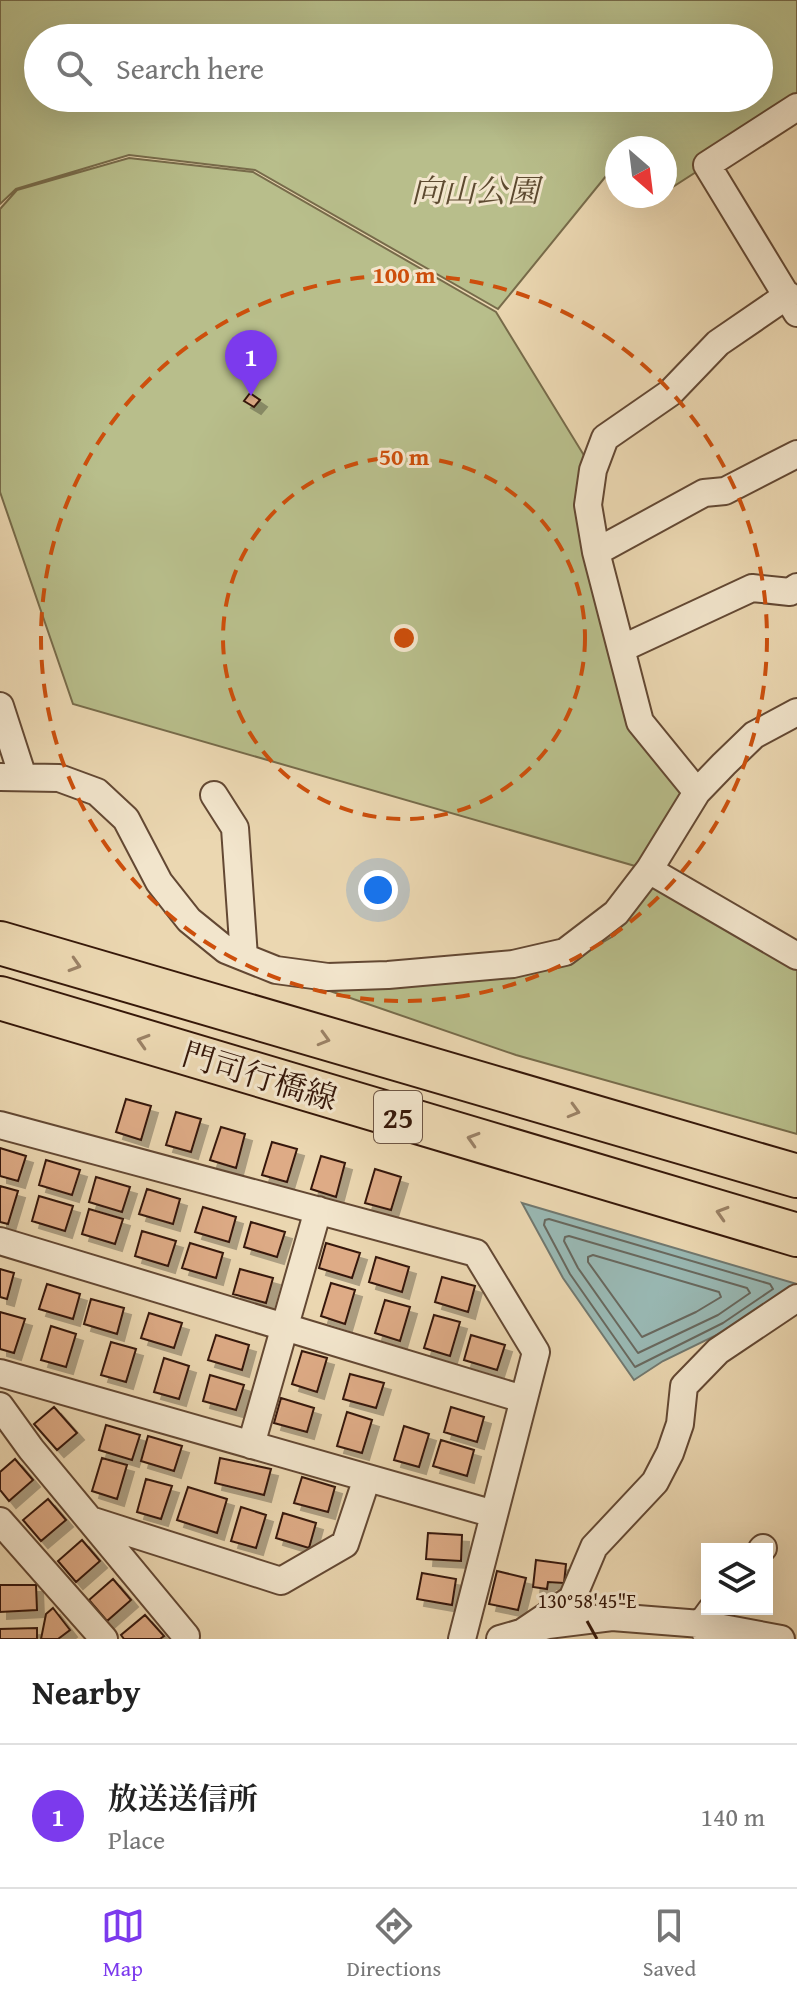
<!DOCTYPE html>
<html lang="en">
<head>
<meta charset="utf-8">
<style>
  body { margin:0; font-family:"Gentium Book Plus","Noto Serif JP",serif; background:#f2f2f2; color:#222 }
  .controls { position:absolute; right:24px; bottom:24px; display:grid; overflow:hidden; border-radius:0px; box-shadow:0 8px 32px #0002 }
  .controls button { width:72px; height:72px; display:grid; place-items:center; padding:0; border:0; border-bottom:2px solid #e0e0e0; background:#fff; color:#222; font:40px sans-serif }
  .compass { position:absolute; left:605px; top:136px; width:72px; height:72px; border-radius:50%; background:#fff; box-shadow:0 8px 32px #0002; rotate:152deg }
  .you { position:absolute; left:378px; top:890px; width:28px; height:28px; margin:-20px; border:6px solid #fff; border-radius:50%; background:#1a73e8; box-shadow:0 0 0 12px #1a73e833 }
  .badge { display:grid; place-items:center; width:52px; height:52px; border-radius:50%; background:#7c3aed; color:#fff; font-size:26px; font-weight:700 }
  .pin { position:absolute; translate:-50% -66px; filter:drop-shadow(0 2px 4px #0008) }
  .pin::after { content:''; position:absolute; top:42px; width:28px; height:24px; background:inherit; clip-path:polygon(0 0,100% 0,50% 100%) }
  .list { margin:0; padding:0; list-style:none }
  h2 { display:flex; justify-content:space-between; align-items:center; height:104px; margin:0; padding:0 32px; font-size:34px }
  h2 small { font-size:26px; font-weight:400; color:#767676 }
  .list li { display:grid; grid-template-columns:52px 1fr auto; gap:24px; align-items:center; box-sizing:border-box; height:144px; padding:0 32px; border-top:2px solid #e0e0e0 }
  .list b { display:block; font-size:30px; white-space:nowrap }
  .list p { margin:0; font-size:26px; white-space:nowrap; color:#767676 }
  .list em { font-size:26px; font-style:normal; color:#767676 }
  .icon { flex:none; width:44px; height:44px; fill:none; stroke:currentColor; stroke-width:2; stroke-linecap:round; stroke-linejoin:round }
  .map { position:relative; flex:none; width:797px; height:1639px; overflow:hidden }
  .search { position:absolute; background:#fff; box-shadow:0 8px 32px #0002; left:24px; right:24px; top:24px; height:88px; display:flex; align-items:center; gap:20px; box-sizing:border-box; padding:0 28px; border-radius:44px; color:#767676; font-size:30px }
  .sheet { height:248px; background:#fff }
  nav { display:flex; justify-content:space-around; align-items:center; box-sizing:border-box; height:112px; border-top:2px solid #e0e0e0; background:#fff; font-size:22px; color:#767676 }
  nav a { display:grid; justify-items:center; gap:4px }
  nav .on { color:#7c3aed }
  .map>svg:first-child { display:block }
  .green { fill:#b8be8b; stroke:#776b4a; stroke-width:2; fill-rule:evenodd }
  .water { fill:#99b8b3; stroke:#71786f; stroke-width:2 }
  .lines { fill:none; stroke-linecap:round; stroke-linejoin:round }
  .shore { stroke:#68685e; stroke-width:2 }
  .building { fill:#deab86; stroke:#361809; stroke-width:2; filter:url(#shadow) }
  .minor-casing { stroke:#634833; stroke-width:30 }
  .primary-casing { stroke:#361809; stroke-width:46 }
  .minor { stroke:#f2e5cc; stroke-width:26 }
  .primary { stroke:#ebd7b1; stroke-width:42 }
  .oneway { stroke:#9a8165 }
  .ticks { fill:none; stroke:#361809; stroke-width:3 }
  .ring { fill:none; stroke:#cd4f0c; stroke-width:4; stroke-dasharray:14 10 }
  .labels { text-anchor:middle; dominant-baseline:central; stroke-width:6; stroke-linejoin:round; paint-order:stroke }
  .shield { fill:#f2e5cc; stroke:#6e5644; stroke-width:2 }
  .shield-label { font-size:30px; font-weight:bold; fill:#361809 }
  .park-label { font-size:32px; font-style:italic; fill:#5d4a30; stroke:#f2e5cc }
  .street-label { font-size:32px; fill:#361809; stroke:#f2e5cc }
  .ticks-label { font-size:20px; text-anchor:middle; fill:#361809; stroke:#f2e5cc; stroke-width:6; stroke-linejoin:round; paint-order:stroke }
  .centre { fill:#cd4f0c; stroke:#f2e5cc; stroke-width:4 }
  .ring-label { font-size:24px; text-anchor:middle; font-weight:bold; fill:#cd4f0c; stroke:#f2e5cc; stroke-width:6; stroke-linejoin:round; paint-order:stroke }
</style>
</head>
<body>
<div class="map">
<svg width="797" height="1639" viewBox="0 0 797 1639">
  <defs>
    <filter id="shadow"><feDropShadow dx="7" dy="7" stdDeviation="0" flood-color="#0004"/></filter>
  </defs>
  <rect width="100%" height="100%" fill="#ebd7b1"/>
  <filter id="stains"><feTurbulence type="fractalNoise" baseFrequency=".0025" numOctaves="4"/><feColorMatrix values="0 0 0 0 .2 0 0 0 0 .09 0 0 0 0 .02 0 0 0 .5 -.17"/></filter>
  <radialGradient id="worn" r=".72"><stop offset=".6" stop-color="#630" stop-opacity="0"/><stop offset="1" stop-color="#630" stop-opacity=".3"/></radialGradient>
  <!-- green -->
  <path class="green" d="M 0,0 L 797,0 L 797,107 L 665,192 L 665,148 L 617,148 L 617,185 L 606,176 L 498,309 L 255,170 L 129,155 L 16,189 L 0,204 ZM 38,38 L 759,38 L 759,98 L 38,98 Z
    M 129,158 L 253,172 L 496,312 L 593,470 L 640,722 L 697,792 L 649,870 L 73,704 L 0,492 L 0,209 L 17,190 Z
    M 654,883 L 797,962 L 797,1134 L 516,1055 L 330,991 L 455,979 L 571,961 L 615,935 Z"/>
  <!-- water -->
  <path class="water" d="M 522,1203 L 797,1284 L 727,1330 L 663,1361 L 634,1380 L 563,1278 Z"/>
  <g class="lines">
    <!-- shore -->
    <path class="shore" d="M 549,1219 L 770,1284 L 773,1289 L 723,1323 L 635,1367 L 570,1274 L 544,1225 L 545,1220 Z
      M 569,1236 L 747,1288 L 750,1293 L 718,1315 L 638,1353 L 578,1268 L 564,1241 L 565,1237 Z
      M 593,1255 L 719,1292 L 721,1297 L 696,1312 L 642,1337 L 588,1262 L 588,1257 Z"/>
  </g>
  <!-- building -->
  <path class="building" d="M 250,393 L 260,400 L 254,407 L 244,401 Z
    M 126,1099 L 151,1106 L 141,1140 L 116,1132 Z
    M 176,1112 L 201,1119 L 191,1152 L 166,1145 Z
    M 221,1127 L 245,1134 L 236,1168 L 210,1160 Z
    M 272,1142 L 297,1149 L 287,1182 L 262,1175 Z
    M 0,1148 L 26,1156 L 18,1181 L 0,1176 Z
    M 321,1156 L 345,1163 L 336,1197 L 311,1189 Z
    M 46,1160 L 80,1170 L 72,1195 L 39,1185 Z
    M 375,1169 L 401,1177 L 391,1210 L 365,1203 Z
    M 96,1177 L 130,1187 L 122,1212 L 89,1202 Z
    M 0,1186 L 18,1191 L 8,1224 L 0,1222 Z
    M 147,1189 L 180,1199 L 173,1224 L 139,1214 Z
    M 39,1196 L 73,1206 L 65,1231 L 32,1221 Z
    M 203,1207 L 236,1217 L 229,1242 L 195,1232 Z
    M 89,1209 L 123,1219 L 115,1244 L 82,1234 Z
    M 251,1222 L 285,1232 L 277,1257 L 244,1247 Z
    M 142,1231 L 176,1241 L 168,1266 L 135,1256 Z
    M 190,1243 L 223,1253 L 216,1278 L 182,1268 Z
    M 326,1243 L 360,1253 L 352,1278 L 319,1268 Z
    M 376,1257 L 409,1267 L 402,1292 L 369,1282 Z
    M 0,1269 L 14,1273 L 7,1299 L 0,1297 Z
    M 240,1269 L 273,1278 L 266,1303 L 233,1294 Z
    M 442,1277 L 475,1286 L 468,1312 L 435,1302 Z
    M 331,1283 L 355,1290 L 345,1324 L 321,1316 Z
    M 47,1284 L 80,1294 L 73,1319 L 39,1309 Z
    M 91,1299 L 124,1308 L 117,1334 L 84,1324 Z
    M 385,1300 L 410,1307 L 400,1341 L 375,1333 Z
    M 0,1312 L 25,1319 L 14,1353 L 0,1349 Z
    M 149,1313 L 182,1323 L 174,1348 L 141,1338 Z
    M 434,1315 L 460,1322 L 450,1356 L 424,1348 Z
    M 51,1326 L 76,1334 L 66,1367 L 41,1360 Z
    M 216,1335 L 249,1345 L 242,1370 L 208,1360 Z
    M 471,1335 L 505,1345 L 497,1370 L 464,1360 Z
    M 111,1342 L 136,1349 L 126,1382 L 101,1375 Z
    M 302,1351 L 327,1358 L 317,1392 L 292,1384 Z
    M 164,1358 L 189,1366 L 179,1399 L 154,1392 Z
    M 350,1374 L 384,1383 L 376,1408 L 343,1399 Z
    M 210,1375 L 244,1385 L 236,1410 L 203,1401 Z
    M 281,1398 L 314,1408 L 307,1432 L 274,1423 Z
    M 54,1407 L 77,1433 L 57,1450 L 34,1424 Z
    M 451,1407 L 484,1417 L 477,1442 L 444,1432 Z
    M 347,1412 L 372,1420 L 362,1453 L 337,1446 Z
    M 106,1425 L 140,1435 L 132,1460 L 99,1450 Z
    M 404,1426 L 429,1434 L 419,1467 L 394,1460 Z
    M 148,1436 L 182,1446 L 174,1471 L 141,1461 Z
    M 441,1440 L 474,1450 L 467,1476 L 433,1466 Z
    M 102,1458 L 127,1465 L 117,1499 L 92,1491 Z
    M 220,1458 L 271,1469 L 264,1495 L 215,1483 Z
    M 15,1459 L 33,1480 L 9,1501 L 0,1490 L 0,1472 Z
    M 302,1477 L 335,1487 L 328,1512 L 294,1503 Z
    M 146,1479 L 172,1486 L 161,1519 L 137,1512 Z
    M 188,1487 L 227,1499 L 217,1533 L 177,1520 Z
    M 48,1499 L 66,1520 L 41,1541 L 23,1520 Z
    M 241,1507 L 266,1515 L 256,1548 L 231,1541 Z
    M 283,1513 L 316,1523 L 309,1548 L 276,1538 Z
    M 428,1533 L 462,1535 L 461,1561 L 426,1559 Z
    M 82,1540 L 100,1561 L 76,1582 L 58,1561 Z
    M 536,1560 L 566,1564 L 564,1583 L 548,1582 L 547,1589 L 533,1587 Z
    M 497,1571 L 526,1578 L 518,1610 L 489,1604 Z
    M 422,1573 L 456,1579 L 452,1605 L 417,1599 Z
    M 113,1579 L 131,1600 L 107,1621 L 89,1600 Z
    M 0,1585 L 36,1585 L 37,1610 L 0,1612 Z
    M 53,1608 L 70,1630 L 58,1639 L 41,1639 L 46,1614 Z
    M 145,1615 L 164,1636 L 160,1639 L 124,1639 L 121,1635 Z
    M 37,1628 L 37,1639 L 0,1639 L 0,1629 Z"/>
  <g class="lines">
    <!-- minor casing -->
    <g class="minor-casing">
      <path id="minor" d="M 797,107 L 707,165 L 797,313
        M 596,552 L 704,493 L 725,491 L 797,454
        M 623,648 L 752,588 L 790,592 L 797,587
        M 0,706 L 23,777
        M 0,777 L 59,778 L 97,792 L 126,819 L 159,882 L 189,920 L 226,950 L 276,970 L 328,977 L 388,975 L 513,964 L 565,952 L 616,913 L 649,870 L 697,792 L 724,764 L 754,735 L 797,712
        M 697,792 L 640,722 L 596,552 L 588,505 L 593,470 L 605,438 L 670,393 L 718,343 L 788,295
        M 214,795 L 235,828 L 244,957
        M 649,870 L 797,956
        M 0,1125 L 476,1253 L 536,1352 L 462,1639
        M 0,1241 L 523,1399
        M 0,1373 L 494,1514
        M 0,1406 L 31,1449 L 186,1636
        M 251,1445 L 318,1210
        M 90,1520 L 281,1581 L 345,1544 L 367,1478
        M 0,1521 L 104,1639
        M 762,1549 L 763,1548
        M 712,1609 L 701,1624 L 781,1639
        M 523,1632 L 572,1599 L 594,1547 L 655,1482 L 670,1453 L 680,1424 L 684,1386 L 718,1351 L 797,1298
        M 500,1639 L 548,1625 L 612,1617 L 701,1624 L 709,1639"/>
    </g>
    <!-- primary casing -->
    <g class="primary-casing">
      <path id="primary" d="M 0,943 L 797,1176
        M 0,998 L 797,1235"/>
    </g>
    <!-- minor -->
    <use href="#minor" class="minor"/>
    <!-- primary -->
    <use href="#primary" class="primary"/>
  </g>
  <!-- one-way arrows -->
  <defs><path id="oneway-chevron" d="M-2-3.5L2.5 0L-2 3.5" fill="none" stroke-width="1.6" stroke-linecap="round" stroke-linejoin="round" transform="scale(2)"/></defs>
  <g class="oneway">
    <use href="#oneway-chevron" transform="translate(75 965) rotate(17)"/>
    <use href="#oneway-chevron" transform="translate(324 1039) rotate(16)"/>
    <use href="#oneway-chevron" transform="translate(143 1041) rotate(-163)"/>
    <use href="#oneway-chevron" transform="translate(574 1111) rotate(16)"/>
    <use href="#oneway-chevron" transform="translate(473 1139) rotate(-163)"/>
    <use href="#oneway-chevron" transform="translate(722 1213) rotate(-163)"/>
  </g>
  <!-- ticks -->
  <path class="ticks" d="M 587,1621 L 597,1639"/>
  <!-- distance rings -->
  <g class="ring">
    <circle cx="404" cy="638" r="181"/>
    <circle cx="404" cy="638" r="363"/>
  </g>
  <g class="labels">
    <!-- shield labels -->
    <rect class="shield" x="374" y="1091" width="48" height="52" rx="6"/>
    <g class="shield-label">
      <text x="398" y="1117">25</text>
    </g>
    <!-- park labels -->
    <g class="park-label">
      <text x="475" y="190">向山公園</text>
    </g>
    <!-- street labels -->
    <g class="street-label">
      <text transform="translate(260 1076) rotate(17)">門司行橋線</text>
    </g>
  </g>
  <g class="ticks-label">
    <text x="587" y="1608">130°58'45"E</text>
  </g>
  <circle cx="404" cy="638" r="12" class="centre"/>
  <g class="ring-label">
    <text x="404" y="283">100 m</text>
    <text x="404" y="465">50 m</text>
  </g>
  <rect width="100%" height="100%" filter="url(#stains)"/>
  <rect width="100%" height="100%" fill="url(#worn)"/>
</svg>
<div class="controls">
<button><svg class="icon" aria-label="layers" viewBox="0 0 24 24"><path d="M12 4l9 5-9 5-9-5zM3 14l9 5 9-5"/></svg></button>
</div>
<svg class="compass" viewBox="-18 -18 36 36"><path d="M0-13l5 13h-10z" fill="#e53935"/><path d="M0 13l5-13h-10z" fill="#767676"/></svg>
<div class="you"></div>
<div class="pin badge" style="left:251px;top:396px">1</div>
<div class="search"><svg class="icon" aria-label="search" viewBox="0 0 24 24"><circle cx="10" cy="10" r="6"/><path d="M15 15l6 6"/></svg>Search here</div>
</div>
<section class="sheet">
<h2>Nearby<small></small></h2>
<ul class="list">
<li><span class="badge">1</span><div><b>放送送信所</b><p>Place</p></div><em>140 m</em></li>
</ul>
</section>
<nav>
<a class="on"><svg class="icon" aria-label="map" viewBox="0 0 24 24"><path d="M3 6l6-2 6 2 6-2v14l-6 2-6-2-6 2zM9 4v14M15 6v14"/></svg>Map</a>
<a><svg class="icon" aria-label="directions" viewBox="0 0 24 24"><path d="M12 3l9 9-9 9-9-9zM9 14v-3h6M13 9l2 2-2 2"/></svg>Directions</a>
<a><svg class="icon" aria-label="saved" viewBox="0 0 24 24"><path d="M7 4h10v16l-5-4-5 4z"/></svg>Saved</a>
</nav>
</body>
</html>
